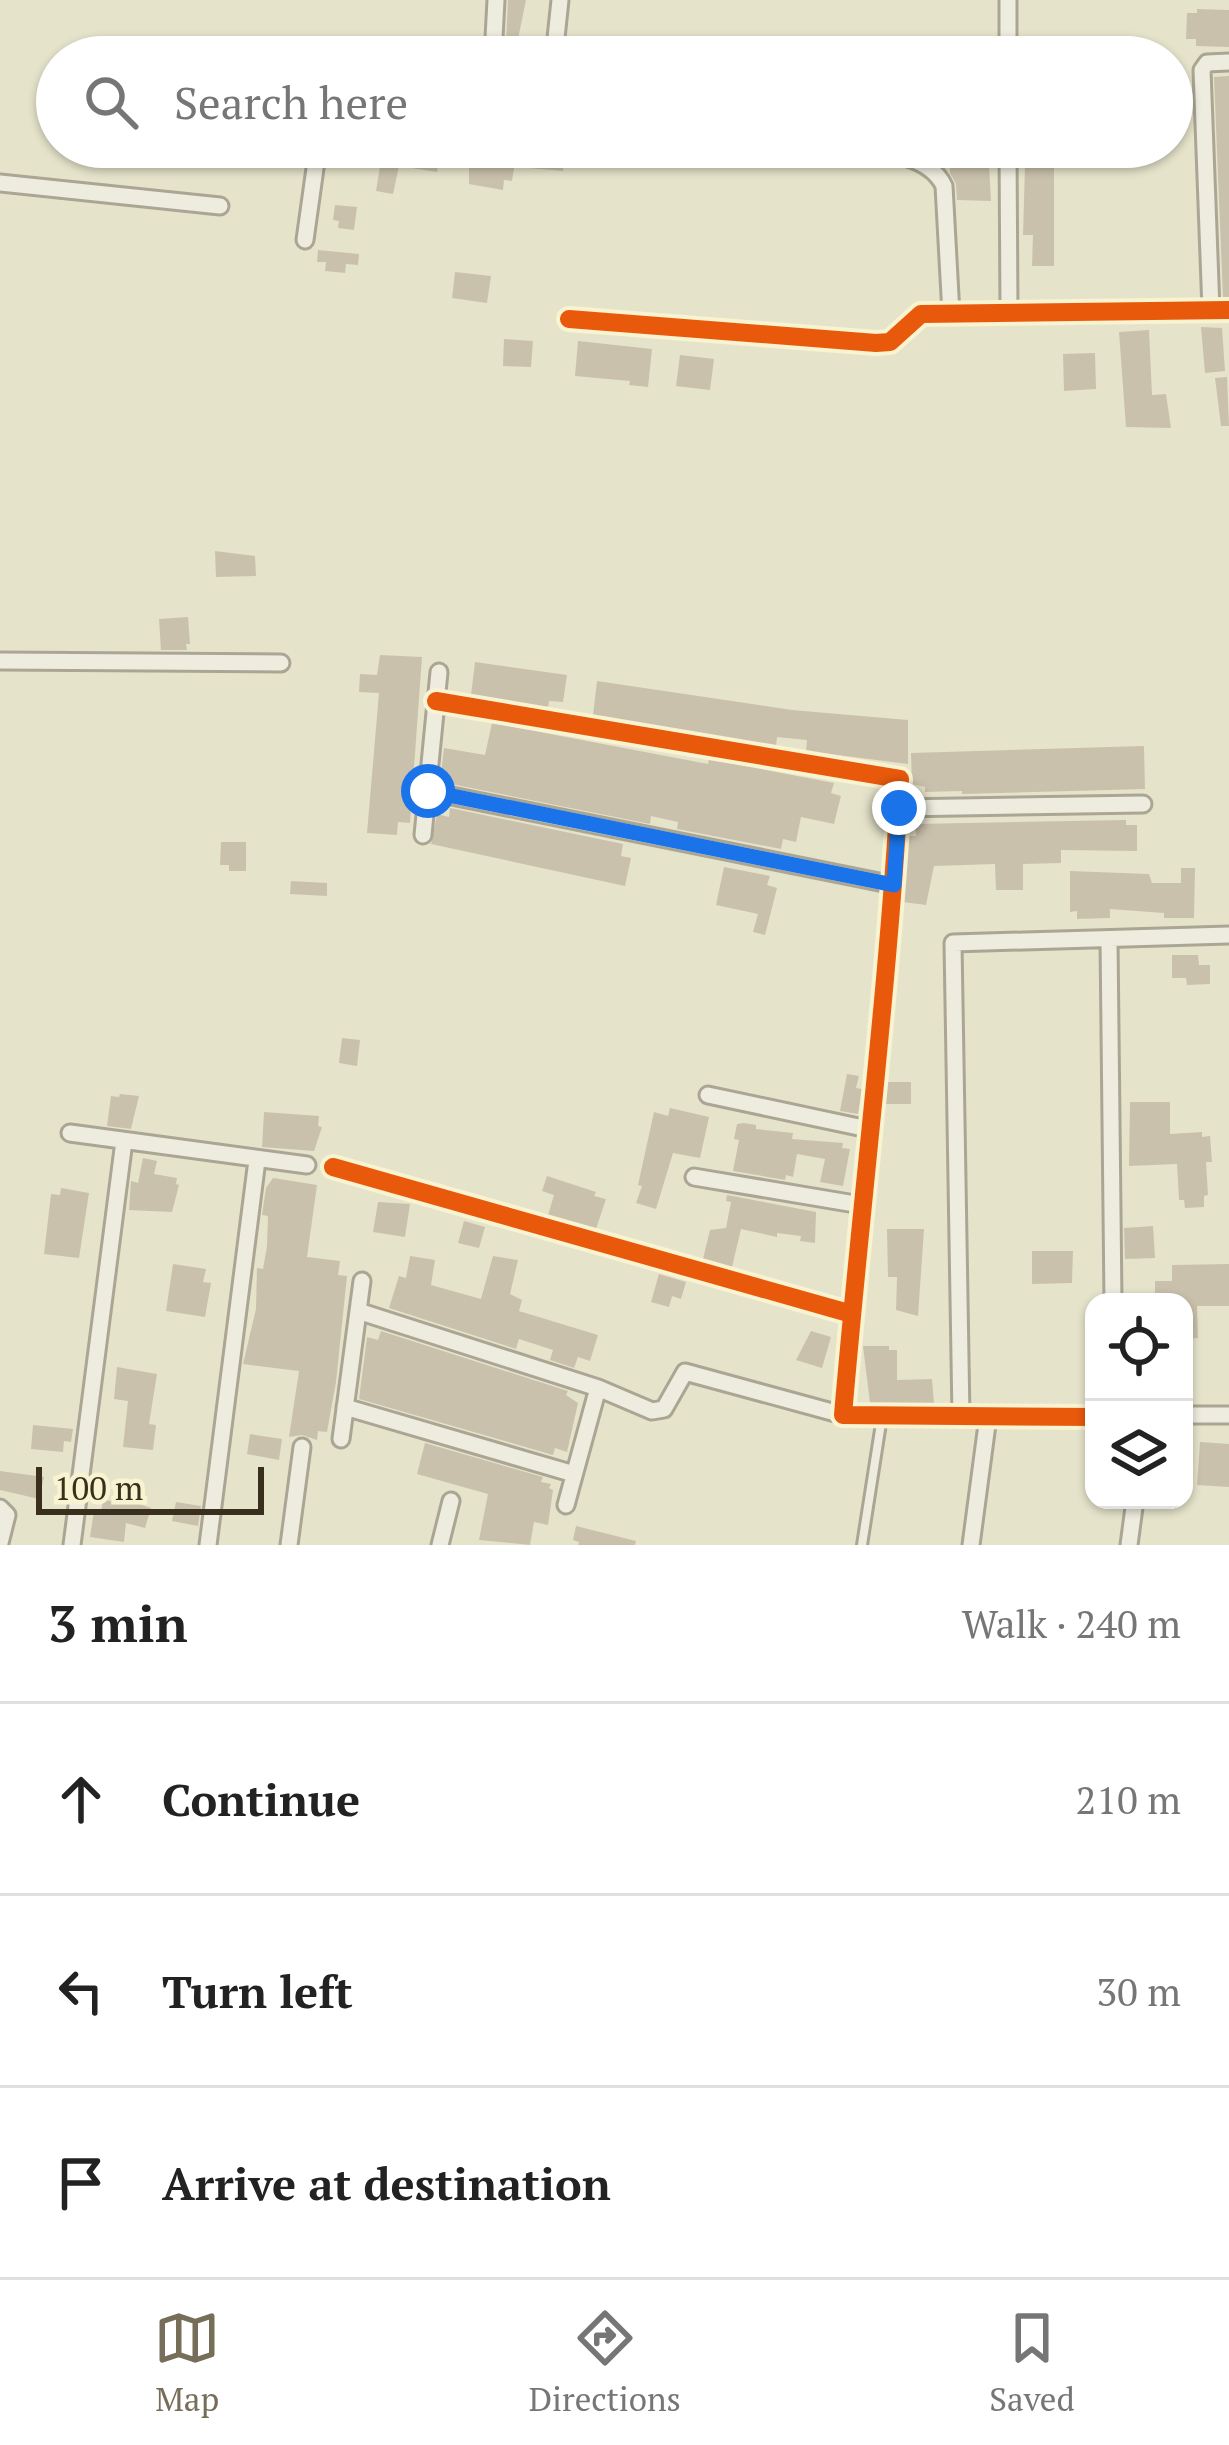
<!DOCTYPE html>
<html lang="en">
<head>
<meta charset="utf-8">
<style>
  body { margin:0; font-family:"PT Serif",serif; background:#f6f6f6; color:#222 }
  .controls { position:absolute; right:36px; bottom:36px; display:grid; overflow:hidden; border-radius:24px; box-shadow:0 3px 9px #0004 }
  .controls button { width:108px; height:108px; display:grid; place-items:center; padding:0; border:0; border-bottom:3px solid #e0e0e0; background:#fff; color:#222; font:60px sans-serif }
  .scale { position:absolute; left:36px; bottom:30px; width:228px; box-sizing:border-box; padding-left:12px; border:6px solid #3a2f1c; border-top:0; font-size:33px; line-height:42px; white-space:nowrap; color:#3a2f1c; -webkit-text-stroke:9px #f8f3d0; paint-order:stroke }
  .stop { position:absolute; width:36px; height:36px; margin:-27px; border:9px solid #1a73e8; border-radius:50%; background:#fff }
  .stop.end { background:#1a73e8; border-color:#fff; box-shadow:0 3px 12px #0008 }
  .list { margin:0; padding:0; list-style:none }
  h2 { display:flex; justify-content:space-between; align-items:center; height:156px; margin:0; padding:0 48px; font-size:51px }
  h2 small { font-size:39px; font-weight:400; color:#767676 }
  .list li { display:grid; grid-template-columns:78px 1fr auto; gap:36px; align-items:center; box-sizing:border-box; height:192px; padding:0 48px; border-top:3px solid #e0e0e0 }
  .list b { display:block; font-size:45px; white-space:nowrap }
  .list em { font-size:39px; font-style:normal; color:#767676 }
  .icon { flex:none; width:66px; height:66px; fill:none; stroke:currentColor; stroke-width:2; stroke-linecap:round; stroke-linejoin:round }
  .map { position:relative; flex:none; width:1229px; height:1545px; overflow:hidden }
  .search { position:absolute; background:#fff; box-shadow:0 3px 9px #0004; left:36px; right:36px; top:36px; height:132px; display:flex; align-items:center; gap:30px; box-sizing:border-box; padding:0 42px; border-radius:66px; color:#767676; font-size:45px }
  .sheet { height:732px; background:#fff }
  nav { display:flex; justify-content:space-around; align-items:center; box-sizing:border-box; height:168px; border-top:3px solid #e0e0e0; background:#fff; font-size:33px; color:#767676 }
  nav a { display:grid; justify-items:center; gap:6px }
  nav .on { color:#766e59 }
  .map>svg:first-child { display:block }
  .building { fill:#cac1ac }
  .lines { fill:none; stroke-linecap:round; stroke-linejoin:round }
  .service-casing { stroke:#aba694; stroke-width:14 }
  .minor-casing { stroke:#aba694; stroke-width:21 }
  .service { stroke:#edecde; stroke-width:8 }
  .minor { stroke:#edecde; stroke-width:15 }
  .cycleway-casing { stroke:#f8f3d0; stroke-width:26 }
  .cycleway { stroke:#e8590c; stroke-width:18 }
  .route { stroke:#1a73e8; stroke-width:15 }
</style>
</head>
<body>
<div class="map">
<svg width="1229" height="1545" viewBox="0 0 1229 1545">
  <rect width="100%" height="100%" fill="#e6e3cb"/>
  <!-- building -->
  <path class="building" d="M 508,0 L 526,0 L 517,44 L 506,42 Z
    M 1197,9 L 1229,10 L 1229,47 L 1196,46 L 1196,39 L 1186,39 L 1187,13 L 1197,13 Z
    M 985,37 L 986,57 L 949,57 L 948,40 Z
    M 1229,76 L 1229,298 L 1223,298 L 1214,77 Z
    M 383,147 L 441,149 L 437,172 L 399,166 L 393,194 L 376,191 Z
    M 949,147 L 988,147 L 991,201 L 957,200 L 956,184 L 950,173 Z
    M 1038,147 L 1054,147 L 1054,266 L 1032,266 L 1033,235 L 1023,235 L 1025,166 L 1038,166 Z
    M 530,151 L 565,154 L 563,171 L 529,168 Z
    M 469,160 L 514,168 L 512,181 L 504,180 L 503,190 L 469,184 Z
    M 335,205 L 357,207 L 354,230 L 338,228 L 339,221 L 333,220 Z
    M 318,250 L 359,254 L 358,265 L 346,264 L 345,273 L 325,271 L 326,262 L 317,262 Z
    M 455,272 L 491,276 L 487,303 L 452,298 Z
    M 1201,327 L 1222,328 L 1225,371 L 1205,373 Z
    M 1149,330 L 1152,395 L 1166,394 L 1171,428 L 1126,427 L 1119,332 Z
    M 504,339 L 533,341 L 531,367 L 503,366 Z
    M 578,341 L 652,349 L 648,387 L 629,385 L 630,381 L 575,376 Z
    M 1095,353 L 1096,389 L 1064,391 L 1063,354 Z
    M 680,355 L 714,359 L 710,390 L 676,386 Z
    M 1227,377 L 1229,426 L 1221,426 L 1215,378 Z
    M 215,551 L 255,556 L 256,576 L 216,577 Z
    M 188,617 L 190,644 L 186,644 L 187,650 L 161,650 L 159,619 Z
    M 380,655 L 422,657 L 410,823 L 398,822 L 397,835 L 367,833 L 379,693 L 359,692 L 360,674 L 377,675 Z
    M 475,662 L 567,675 L 563,702 L 549,701 L 548,708 L 471,695 Z
    M 597,681 L 792,710 L 908,720 L 908,764 L 806,751 L 807,740 L 777,737 L 776,746 L 593,715 Z
    M 492,723 L 708,764 L 709,759 L 834,783 L 831,793 L 841,796 L 834,824 L 801,817 L 796,842 L 783,839 L 781,849 L 677,829 L 678,822 L 651,816 L 650,824 L 446,783 L 447,775 L 441,774 L 444,748 L 485,755 Z
    M 1144,746 L 1145,789 L 962,794 L 962,791 L 925,792 L 925,787 L 912,784 L 911,753 Z
    M 450,808 L 623,844 L 621,856 L 631,858 L 625,886 L 431,844 L 437,814 L 449,817 Z
    M 1126,820 L 1126,825 L 1137,825 L 1137,851 L 1061,850 L 1061,863 L 1023,864 L 1023,890 L 996,890 L 995,864 L 934,866 L 926,905 L 903,902 L 908,836 L 916,836 L 915,824 Z
    M 221,842 L 246,842 L 246,871 L 229,871 L 229,865 L 220,865 Z
    M 724,867 L 770,876 L 767,885 L 777,888 L 765,935 L 753,932 L 758,914 L 716,905 Z
    M 1181,868 L 1195,868 L 1194,918 L 1164,918 L 1164,913 L 1110,909 L 1110,918 L 1077,919 L 1077,911 L 1070,912 L 1070,871 L 1149,874 L 1152,883 L 1181,883 Z
    M 291,881 L 327,883 L 327,896 L 290,894 Z
    M 1172,955 L 1198,955 L 1199,965 L 1210,965 L 1210,984 L 1187,985 L 1186,978 L 1172,978 Z
    M 342,1038 L 360,1040 L 357,1066 L 339,1063 Z
    M 847,1074 L 859,1076 L 856,1088 L 862,1089 L 858,1114 L 840,1111 Z
    M 887,1082 L 911,1082 L 911,1104 L 885,1104 Z
    M 120,1094 L 139,1096 L 131,1129 L 107,1126 L 111,1096 L 119,1097 Z
    M 1130,1102 L 1170,1102 L 1170,1134 L 1202,1132 L 1202,1137 L 1210,1136 L 1212,1162 L 1206,1162 L 1208,1195 L 1204,1196 L 1204,1207 L 1185,1208 L 1184,1200 L 1179,1200 L 1177,1164 L 1129,1166 Z
    M 670,1108 L 709,1117 L 700,1158 L 673,1153 L 656,1209 L 636,1203 L 642,1186 L 638,1185 L 654,1112 L 668,1116 Z
    M 264,1112 L 319,1116 L 318,1126 L 322,1127 L 314,1151 L 262,1147 Z
    M 744,1123 L 756,1125 L 756,1129 L 793,1133 L 792,1139 L 843,1143 L 842,1148 L 850,1149 L 843,1186 L 820,1182 L 825,1159 L 797,1154 L 793,1177 L 786,1175 L 785,1180 L 733,1171 L 739,1140 L 734,1139 L 737,1124 Z
    M 143,1158 L 157,1161 L 154,1174 L 177,1178 L 176,1184 L 179,1185 L 172,1212 L 129,1210 L 131,1181 L 138,1183 Z
    M 547,1176 L 596,1192 L 594,1196 L 606,1199 L 596,1229 L 548,1215 L 554,1195 L 542,1191 Z
    M 273,1178 L 317,1185 L 307,1257 L 340,1261 L 338,1275 L 347,1276 L 336,1382 L 327,1432 L 318,1431 L 317,1440 L 302,1435 L 289,1437 L 299,1371 L 243,1364 L 256,1309 L 257,1268 L 263,1269 L 267,1246 L 268,1216 L 262,1215 L 266,1188 Z
    M 61,1188 L 89,1193 L 79,1258 L 44,1254 L 51,1194 L 60,1195 Z
    M 727,1195 L 816,1212 L 815,1243 L 800,1241 L 801,1236 L 777,1233 L 777,1237 L 741,1229 L 732,1267 L 703,1259 L 710,1230 L 726,1228 L 731,1202 L 726,1201 Z
    M 378,1202 L 410,1204 L 405,1237 L 373,1232 Z
    M 464,1221 L 485,1227 L 479,1248 L 458,1243 Z
    M 1153,1226 L 1155,1258 L 1125,1259 L 1124,1228 Z
    M 887,1229 L 924,1229 L 918,1316 L 896,1310 L 897,1277 L 888,1277 Z
    M 1032,1251 L 1073,1251 L 1072,1283 L 1032,1284 Z
    M 410,1256 L 435,1260 L 431,1285 L 481,1299 L 493,1256 L 518,1260 L 510,1294 L 522,1300 L 519,1311 L 598,1335 L 590,1361 L 578,1357 L 574,1368 L 550,1360 L 553,1350 L 519,1339 L 516,1349 L 389,1308 L 399,1276 L 406,1278 Z
    M 173,1264 L 206,1269 L 203,1282 L 211,1283 L 205,1317 L 166,1311 Z
    M 1229,1264 L 1229,1306 L 1197,1306 L 1198,1338 L 1184,1339 L 1184,1302 L 1155,1302 L 1155,1281 L 1172,1281 L 1172,1265 Z
    M 659,1274 L 686,1282 L 681,1299 L 672,1296 L 669,1307 L 651,1302 Z
    M 381,1331 L 568,1391 L 566,1395 L 578,1403 L 567,1452 L 555,1448 L 553,1455 L 359,1399 L 367,1337 L 378,1340 Z
    M 811,1331 L 831,1337 L 822,1368 L 796,1360 Z
    M 863,1346 L 889,1346 L 889,1350 L 897,1350 L 897,1380 L 932,1379 L 934,1404 L 870,1403 Z
    M 117,1367 L 157,1374 L 149,1424 L 156,1425 L 153,1450 L 123,1447 L 128,1401 L 114,1399 Z
    M 33,1425 L 73,1429 L 71,1442 L 64,1441 L 63,1452 L 31,1449 Z
    M 250,1434 L 282,1439 L 279,1460 L 247,1454 Z
    M 1200,1442 L 1229,1444 L 1229,1487 L 1197,1485 Z
    M 425,1443 L 543,1477 L 541,1482 L 551,1484 L 549,1488 L 553,1490 L 548,1525 L 534,1522 L 530,1545 L 479,1540 L 488,1494 L 417,1474 Z
    M 0,1471 L 44,1477 L 39,1499 L 0,1490 Z
    M 103,1500 L 126,1503 L 127,1500 L 151,1508 L 145,1528 L 126,1523 L 124,1542 L 90,1537 L 94,1511 L 101,1512 Z
    M 176,1502 L 201,1506 L 198,1526 L 172,1521 Z
    M 576,1526 L 636,1541 L 635,1545 L 578,1545 L 579,1542 L 573,1540 Z"/>
  <g class="lines">
    <!-- service casing -->
    <g class="service-casing">
      <path id="service" d="M 862,1545 L 882,1417"/>
    </g>
    <!-- minor casing -->
    <g class="minor-casing">
      <path id="minor" d="M 1008,0 L 1008,57
        M 493,57 L 496,0
        M 554,57 L 560,0
        M 804,147 C 846,151 925,144 944,186 L 951,314
        M 1008,147 L 1009,313
        M 0,183 L 220,206
        M 305,240 L 318,147
        M 1211,310 L 1202,70 L 1207,63 L 1229,62
        M 569,319 L 876,343 L 890,342 L 921,314 L 1229,310
        M 0,661 L 281,663
        M 436,701 L 900,779 C 888,991 861,1203 843,1415 L 1094,1417
        M 427,791 L 894,885
        M 899,808 L 1143,804
        M 423,835 L 439,672
        M 1109,940 L 1113,1302
        M 708,1095 L 868,1129
        M 70,1133 L 307,1165
        M 333,1167 L 852,1314
        M 694,1177 L 861,1205
        M 358,1311 L 598,1388 L 652,1411 L 664,1409 L 685,1372 L 843,1415
        M 345,1407 L 574,1474
        M 1184,1415 L 1229,1415
        M 961,1417 L 953,943 L 1229,935
        M 341,1439 L 362,1281
        M 566,1505 L 598,1388
        M 0,1508 L 7,1515 L 0,1543
        M 72,1545 L 124,1141
        M 208,1545 L 257,1160
        M 289,1545 L 302,1447
        M 440,1545 L 451,1501
        M 971,1545 L 988,1417
        M 1129,1545 L 1135,1500"/>
    </g>
    <!-- service -->
    <use href="#service" class="service"/>
    <!-- minor -->
    <use href="#minor" class="minor"/>
    <!-- cycleway casing -->
    <g class="cycleway-casing">
      <path id="cycleway" d="M 569,319 L 876,343 L 890,342 L 921,314 L 1229,310
        M 436,701 L 900,779 C 888,991 861,1203 843,1415 L 1094,1417
        M 333,1167 L 852,1314"/>
    </g>
    <!-- cycleway -->
    <use href="#cycleway" class="cycleway"/>
  </g>
  <g class="lines">
    <!-- route -->
    <path class="route" d="M 428,791 L 894,885 L 899,808"/>
  </g>
</svg>
<div class="controls">
<button><svg class="icon" aria-label="locate" viewBox="0 0 24 24"><circle cx="12" cy="12" r="6"/><path d="M12 2v4M12 18v4M2 12h4M18 12h4"/></svg></button>
<button><svg class="icon" aria-label="layers" viewBox="0 0 24 24"><path d="M12 4l9 5-9 5-9-5zM3 14l9 5 9-5"/></svg></button>
</div>
<div class="scale">100 m</div>
<div class="stop" style="left:428px;top:791px"></div>
<div class="stop end" style="left:899px;top:808px"></div>
<div class="search"><svg class="icon" aria-label="search" viewBox="0 0 24 24"><circle cx="10" cy="10" r="6"/><path d="M15 15l6 6"/></svg>Search here</div>
</div>
<section class="sheet">
<h2>3 min<small>Walk · 240 m</small></h2>
<ul class="list">
<li><svg class="icon" aria-label="ahead" viewBox="0 0 24 24"><path d="M12 20V5M6 11l6-6 6 6"/></svg><div><b>Continue</b></div><em>210 m</em></li>
<li><svg class="icon" aria-label="left" viewBox="0 0 24 24"><path d="M17 20v-9H6M10 6l-5 5 5 5"/></svg><div><b>Turn left</b></div><em>30 m</em></li>
<li><svg class="icon" aria-label="arrive" viewBox="0 0 24 24"><path d="M6 21V4h12l-3 4 3 4H6"/></svg><div><b>Arrive at destination</b></div></li>
</ul>
</section>
<nav>
<a class="on"><svg class="icon" aria-label="map" viewBox="0 0 24 24"><path d="M3 6l6-2 6 2 6-2v14l-6 2-6-2-6 2zM9 4v14M15 6v14"/></svg>Map</a>
<a><svg class="icon" aria-label="directions" viewBox="0 0 24 24"><path d="M12 3l9 9-9 9-9-9zM9 14v-3h6M13 9l2 2-2 2"/></svg>Directions</a>
<a><svg class="icon" aria-label="saved" viewBox="0 0 24 24"><path d="M7 4h10v16l-5-4-5 4z"/></svg>Saved</a>
</nav>
</body>
</html>
